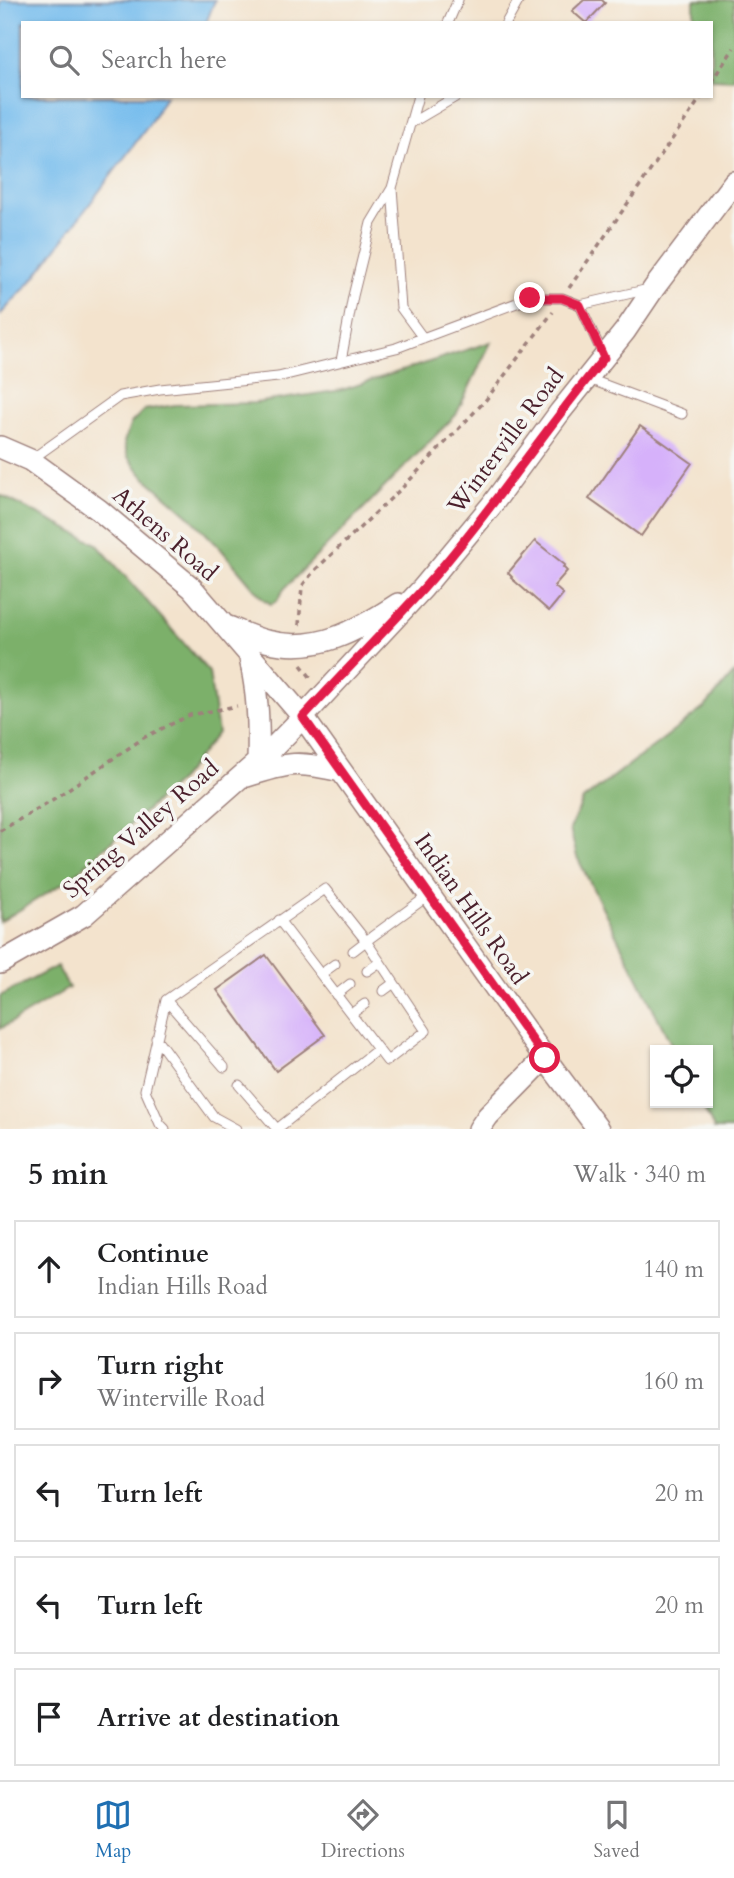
<!DOCTYPE html>
<html lang="en">
<head>
<meta charset="utf-8">
<style>
  body { margin:0; font-family:Cardo,serif; background:#f6f6f6; color:#202124 }
  .controls { position:absolute; right:21px; bottom:21px; display:grid; overflow:hidden; border-radius:0px; box-shadow:0 2px 5px #0004 }
  .controls button { width:63px; height:63px; display:grid; place-items:center; padding:0; border:0; border-bottom:2px solid #e0e0e0; background:#fff; color:#202124; font:35px sans-serif }
  .stop { position:absolute; width:21px; height:21px; margin:-16px; border:5px solid #e11d48; border-radius:50%; background:#fff }
  .stop.end { background:#e11d48; border-color:#fff; box-shadow:0 2px 7px #0008 }
  .list { margin:0; padding:0; list-style:none }
  h2 { display:flex; justify-content:space-between; align-items:center; height:91px; margin:0; padding:0 28px; font-size:30px }
  h2 small { font-size:23px; font-weight:400; color:#757577 }
  .list li { display:grid; grid-template-columns:46px 1fr auto; gap:21px; align-items:center; box-sizing:border-box; height:98px; margin:0 14px 14px; padding:0 14px; border:2px solid #e0e0e0; border-radius:0px }
  .list b { display:block; font-size:26px; white-space:nowrap }
  .list p { margin:0; font-size:23px; white-space:nowrap; color:#757577 }
  .list em { font-size:23px; font-style:normal; color:#757577 }
  .icon { flex:none; width:38px; height:38px; fill:none; stroke:currentColor; stroke-width:2; stroke-linecap:round; stroke-linejoin:round }
  .map { position:relative; flex:none; width:734px; height:1129px; overflow:hidden }
  .search { position:absolute; background:#fff; box-shadow:0 2px 5px #0004; left:21px; right:21px; top:21px; height:77px; display:flex; align-items:center; gap:18px; box-sizing:border-box; padding:0 24px; border-radius:0px; color:#757577; font-size:26px }
  .sheet { height:651px; background:#fff }
  nav { display:flex; justify-content:space-around; align-items:center; box-sizing:border-box; height:98px; border-top:2px solid #e0e0e0; background:#fff; font-size:19px; color:#757577 }
  nav a { display:grid; justify-items:center; gap:4px }
  nav .on { color:#1f6fb2 }
  .map>svg:first-child { display:block }
  .forest { fill:#7cb06b; stroke:#63684b; stroke-width:2 }
  .water { fill:#75bced; stroke:#606e8c; stroke-width:2 }
  .building { fill:#d6b1fa }
  .lines { fill:none; stroke-linecap:round; stroke-linejoin:round }
  .service-casing { stroke:#9e817c; stroke-width:11 }
  .tertiary-casing { stroke:#9e817c; stroke-width:24 }
  .path { stroke:#9e817c; stroke-width:3.5; stroke-dasharray:5 5; stroke-linecap:butt }
  .service { stroke:#fff; stroke-width:9 }
  .tertiary { stroke:#fff; stroke-width:21 }
  .route { stroke:#e11d48; stroke-width:9 }
  .labels { text-anchor:middle; dominant-baseline:central; stroke-width:7; stroke-linejoin:round; paint-order:stroke }
  .street-label { font-size:24px; fill:#4a1f2b; stroke:#f6f6f2 }
</style>
</head>
<body>
<div class="map">
<svg width="734" height="1129" viewBox="0 0 734 1129">
  <rect width="100%" height="100%" fill="#f6f6f2"/>
  <filter id="ink" filterUnits="userSpaceOnUse"><feTurbulence type="fractalNoise" baseFrequency=".0143" numOctaves="2"/><feDisplacementMap in="SourceGraphic" scale="14" xChannelSelector="R" yChannelSelector="G"/><feConvolveMatrix kernelMatrix="1 2 1 2 8 2 1 2 1" color-interpolation-filters="sRGB"/></filter>
  <filter id="wash" filterUnits="userSpaceOnUse"><feTurbulence type="fractalNoise" baseFrequency=".00686" numOctaves="4" result="noise"/><feDisplacementMap in="SourceGraphic" scale="28" xChannelSelector="R" yChannelSelector="G"/><feGaussianBlur stdDeviation="1.57" result="paint"/><feColorMatrix in="noise" values="0 0 0 0 0 0 0 0 0 0 0 0 0 0 0 0 0 1.4 0 .05"/><feComposite in="paint" operator="in"/></filter>
  <g filter="url(#wash)">
    <rect width="100%" height="100%" fill="#f3e3cd"/>
    <!-- forest -->
    <path class="forest" d="M 694,0 L 734,0 L 734,80 L 711,79 L 711,23 L 694,23 Z
      M 491,342 L 456,415 L 284,589 L 277,601 L 271,604 L 263,599 L 221,549 L 188,515 L 144,477 L 128,457 L 124,442 L 131,423 L 144,410 L 175,405 L 255,403 L 342,390 Z
      M 0,495 L 97,544 L 209,672 L 218,733 L 181,779 L 70,879 L 0,922 Z
      M 734,673 L 734,1129 L 714,1129 L 701,1103 L 708,1103 L 708,1050 L 674,1050 L 577,857 L 570,829 L 583,800 L 705,707 Z
      M 57,966 L 69,988 L 0,1029 L 0,996 Z"/>
    <!-- water -->
    <path class="water" d="M 3,0 L 215,0 L 206,23 L 23,23 L 23,96 L 166,96 L 148,126 L 35,277 L 0,315 L 0,3 Z"/>
    <g id="blocks">
      <!-- building -->
      <path class="building" d="M 584,0 L 602,0 L 605,3 L 586,23 L 572,11 Z
        M 640,426 L 692,463 L 641,536 L 589,499 Z
        M 535,541 L 565,565 L 563,567 L 567,571 L 554,586 L 563,594 L 549,611 L 511,578 L 512,577 L 508,573 Z
        M 266,955 L 325,1035 L 276,1071 L 217,990 Z"/>
    </g>
  </g>
  <g filter="url(#ink)">
    <use href="#blocks" fill-opacity="0" stroke="#9e817c" stroke-width="2"/>
    <g class="lines">
      <!-- service casing -->
      <g class="service-casing">
        <path id="service" d="M 448,23 L 458,0
          M 506,23 L 519,0
          M 411,123 L 457,96
          M 392,188 L 401,308 L 423,338
          M 580,305 L 603,355
          M 341,361 L 353,296 L 371,223 L 392,188 L 418,96
          M 589,379 L 682,414
          M 32,459 L 120,396 L 160,389 L 278,377 L 396,348 L 530,298 L 562,298 L 580,305 L 649,289
          M 279,920 L 387,1061 L 426,1031 L 366,941 L 353,951
          M 367,971 L 380,962
          M 321,974 L 335,964
          M 383,991 L 394,983
          M 336,995 L 350,984
          M 166,1000 L 224,1067
          M 351,1014 L 365,1004
          M 156,1038 L 214,1117 L 236,1129
          M 239,1085 L 277,1129
          M 165,1129 L 160,1124 L 145,1090 L 166,1000 L 325,889 L 366,941 L 429,895
          M 277,1129 L 378,1049"/>
      </g>
      <!-- tertiary casing -->
      <g class="tertiary-casing">
        <path id="tertiary" d="M 0,447 L 30,460 L 99,510 L 192,588 L 303,717 L 545,1058 L 598,1129
          M 226,626 C 239,631 253,638 266,641 C 317,654 357,631 398,604
          M 250,658 C 258,695 259,725 258,762
          M 247,776 C 291,762 297,761 341,771
          M 0,963 L 84,915 L 269,752 L 303,717 L 423,588 L 491,506 L 560,412 L 625,331 L 654,288 L 734,182
          M 479,1129 L 488,1116 L 545,1058"/>
      </g>
      <!-- path -->
      <path class="path" d="M 711,82 L 734,48
        M 569,288 L 702,96
        M 299,625 L 302,586 L 314,571 L 404,486 L 485,401 L 553,312
        M 301,665 L 312,679
        M 0,831 L 52,800 L 145,737 L 190,715 L 237,706"/>
      <!-- service -->
      <use href="#service" class="service"/>
      <!-- tertiary -->
      <use href="#tertiary" class="tertiary"/>
    </g>
  </g>
  <g class="lines" filter="url(#ink)">
    <!-- route -->
    <path class="route" d="M 530,298 L 562,298 L 580,305 L 604,358 C 542,433 488,516 423,589 C 384,632 342,674 303,717 L 545,1058"/>
  </g>
  <g class="labels">
    <!-- street labels -->
    <g class="street-label">
      <text transform="translate(506 441) rotate(-53)">Winterville Road</text>
      <text transform="translate(165 534) rotate(41)">Athens Road</text>
      <text transform="translate(141 829) rotate(-41)">Spring Valley Road</text>
      <text transform="translate(471 909) rotate(55)">Indian Hills Road</text>
    </g>
  </g>
</svg>
<div class="controls">
<button><svg class="icon" aria-label="locate" viewBox="0 0 24 24"><circle cx="12" cy="12" r="6"/><path d="M12 2v4M12 18v4M2 12h4M18 12h4"/></svg></button>
</div>
<div class="stop" style="left:545px;top:1058px"></div>
<div class="stop end" style="left:530px;top:298px"></div>
<div class="search"><svg class="icon" aria-label="search" viewBox="0 0 24 24"><circle cx="10" cy="10" r="6"/><path d="M15 15l6 6"/></svg>Search here</div>
</div>
<section class="sheet">
<h2>5 min<small>Walk · 340 m</small></h2>
<ul class="list">
<li><svg class="icon" aria-label="ahead" viewBox="0 0 24 24"><path d="M12 20V5M6 11l6-6 6 6"/></svg><div><b>Continue</b><p>Indian Hills Road</p></div><em>140 m</em></li>
<li><svg class="icon" aria-label="right" viewBox="0 0 24 24"><path d="M7 20v-9h11M14 6l5 5-5 5"/></svg><div><b>Turn right</b><p>Winterville Road</p></div><em>160 m</em></li>
<li><svg class="icon" aria-label="left" viewBox="0 0 24 24"><path d="M17 20v-9H6M10 6l-5 5 5 5"/></svg><div><b>Turn left</b></div><em>20 m</em></li>
<li><svg class="icon" aria-label="left" viewBox="0 0 24 24"><path d="M17 20v-9H6M10 6l-5 5 5 5"/></svg><div><b>Turn left</b></div><em>20 m</em></li>
<li><svg class="icon" aria-label="arrive" viewBox="0 0 24 24"><path d="M6 21V4h12l-3 4 3 4H6"/></svg><div><b>Arrive at destination</b></div></li>
</ul>
</section>
<nav>
<a class="on"><svg class="icon" aria-label="map" viewBox="0 0 24 24"><path d="M3 6l6-2 6 2 6-2v14l-6 2-6-2-6 2zM9 4v14M15 6v14"/></svg>Map</a>
<a><svg class="icon" aria-label="directions" viewBox="0 0 24 24"><path d="M12 3l9 9-9 9-9-9zM9 14v-3h6M13 9l2 2-2 2"/></svg>Directions</a>
<a><svg class="icon" aria-label="saved" viewBox="0 0 24 24"><path d="M7 4h10v16l-5-4-5 4z"/></svg>Saved</a>
</nav>
</body>
</html>
